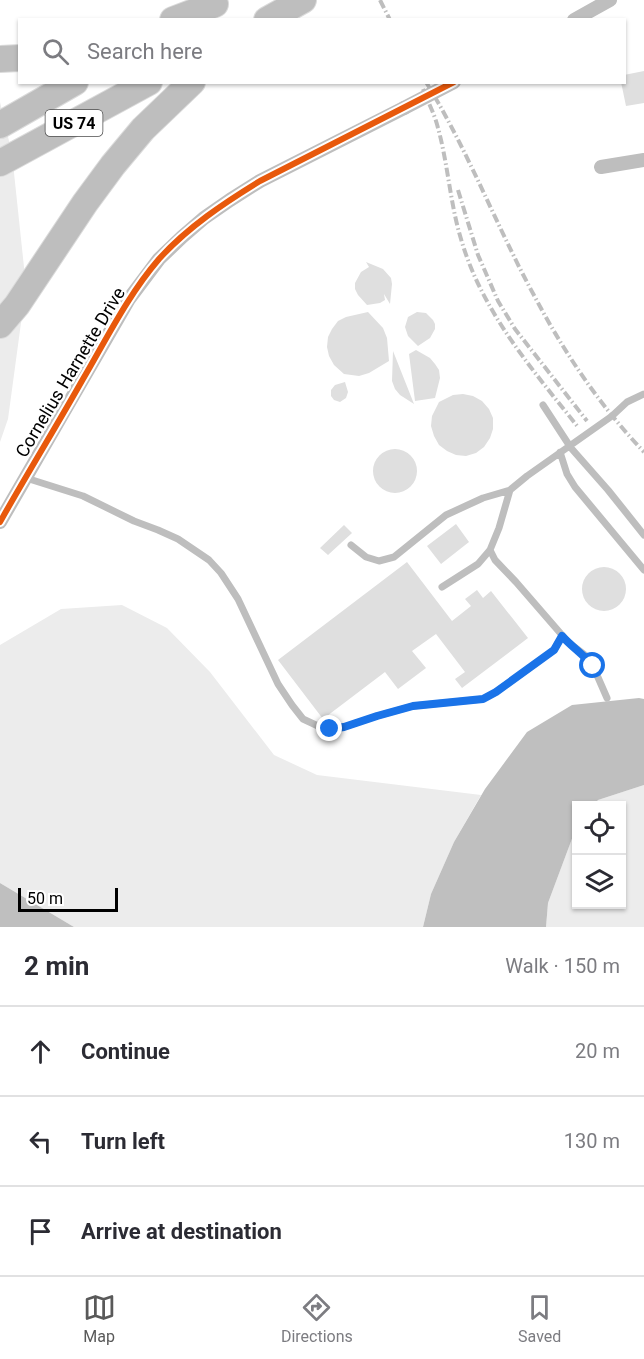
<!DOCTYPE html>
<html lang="en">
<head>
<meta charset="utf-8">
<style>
  body { margin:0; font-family:Roboto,sans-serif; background:#f2f2f3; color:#2b2b33 }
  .controls { position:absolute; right:18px; bottom:18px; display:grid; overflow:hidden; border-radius:0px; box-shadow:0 2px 4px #0004 }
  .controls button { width:54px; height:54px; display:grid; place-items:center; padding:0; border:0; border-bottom:2px solid #e1e1e2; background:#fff; color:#2b2b33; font:30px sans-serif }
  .scale { position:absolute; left:18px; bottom:15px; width:100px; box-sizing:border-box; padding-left:6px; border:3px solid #000; border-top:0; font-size:16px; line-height:21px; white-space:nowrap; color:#000; -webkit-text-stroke:4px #fff; paint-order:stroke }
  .stop { position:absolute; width:18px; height:18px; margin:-14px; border:4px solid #1a73e8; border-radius:50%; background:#fff }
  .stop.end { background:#1a73e8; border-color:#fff; box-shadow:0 2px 6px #0008 }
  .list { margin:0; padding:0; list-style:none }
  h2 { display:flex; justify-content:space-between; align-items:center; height:78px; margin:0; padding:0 24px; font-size:26px }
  h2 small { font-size:20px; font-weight:400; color:#7c7c81 }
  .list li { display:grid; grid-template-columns:39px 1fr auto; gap:18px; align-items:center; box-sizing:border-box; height:90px; padding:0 24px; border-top:2px solid #e1e1e2 }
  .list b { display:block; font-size:22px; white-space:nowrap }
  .list em { font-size:20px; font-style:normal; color:#7c7c81 }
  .icon { flex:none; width:33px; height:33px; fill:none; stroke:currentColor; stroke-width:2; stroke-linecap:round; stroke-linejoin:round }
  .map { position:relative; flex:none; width:644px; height:927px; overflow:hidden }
  .search { position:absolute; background:#fff; box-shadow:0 2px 4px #0004; left:18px; right:18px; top:18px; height:66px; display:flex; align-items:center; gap:15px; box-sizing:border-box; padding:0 21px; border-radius:0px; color:#7c7c81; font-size:22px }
  .sheet { height:348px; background:#fff }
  nav { display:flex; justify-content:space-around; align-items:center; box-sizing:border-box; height:84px; border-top:2px solid #e1e1e2; background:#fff; font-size:16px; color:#7c7c81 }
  nav a { display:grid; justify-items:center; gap:3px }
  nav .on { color:#595959 }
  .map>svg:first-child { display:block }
  .green { fill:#ececec }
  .water { fill:#bfbfbf }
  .building { fill:#dfdfdf }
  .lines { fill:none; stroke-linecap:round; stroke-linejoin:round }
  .highway-casing { stroke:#dbdbdb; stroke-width:28 }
  .lane { stroke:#bebebe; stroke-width:7 }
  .street { stroke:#bebebe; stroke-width:14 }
  .highway { stroke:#bebebe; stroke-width:26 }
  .rail { stroke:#bebebe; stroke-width:4; stroke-dasharray:9 3 1.5 3; stroke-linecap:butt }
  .street-bridge { stroke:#bebebe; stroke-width:14 }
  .cycleway-casing { stroke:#fff; stroke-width:10 }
  .cycleway { stroke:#e8590c; stroke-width:6 }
  .route { stroke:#1a73e8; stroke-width:8 }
  .labels { text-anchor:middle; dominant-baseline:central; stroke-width:5; stroke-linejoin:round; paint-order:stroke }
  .shield { fill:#fff; stroke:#4c4c4c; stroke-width:1.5 }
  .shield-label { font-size:16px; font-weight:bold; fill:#000 }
  .street-label { font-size:18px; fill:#000; stroke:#fff }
</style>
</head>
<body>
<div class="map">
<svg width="644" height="927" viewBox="0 0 644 927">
  <rect width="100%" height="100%" fill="#fff"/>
  <!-- green -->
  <path class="green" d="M 0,102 L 12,154 L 26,286 L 8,419 L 0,442 Z
    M 122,605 L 167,628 L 210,672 L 274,755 L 317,775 L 481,795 L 454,842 L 431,894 L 423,927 L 74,927 L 0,883 L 0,645 L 61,609 Z
    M 644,785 L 644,927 L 546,927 L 548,903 L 573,836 L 576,831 L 576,904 L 622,904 L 622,806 L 594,805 L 598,800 Z"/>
  <!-- water -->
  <path class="water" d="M 639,698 L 644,699 L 644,785 L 598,800 L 594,805 L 576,806 L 576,831 L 573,836 L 548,903 L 546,927 L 423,927 L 431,894 L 454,842 L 485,789 L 527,732 L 572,705 Z
    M 0,883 L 74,927 L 0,927 Z"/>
  <!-- building -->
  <path class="building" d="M 644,71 L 644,103 L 626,106 L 621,82 L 624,82 L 624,75 Z
    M 366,262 L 383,269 L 391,278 L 392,284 L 390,304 L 384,294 L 385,300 L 380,303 L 367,305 L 358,295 L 355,289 L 355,283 L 361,272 L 369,267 Z
    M 368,312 L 383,328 L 387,338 L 389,361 L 369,373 L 359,376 L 344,374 L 334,365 L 329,356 L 327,347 L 328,337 L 332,329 L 338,321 L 346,317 Z
    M 417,312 L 426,313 L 433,320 L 435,324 L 435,329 L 430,338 L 418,346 L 408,336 L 405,327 L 408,317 Z
    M 416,350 L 430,358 L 435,364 L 439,370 L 440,378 L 435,398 L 415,401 L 409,354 Z
    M 393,351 L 414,404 L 400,395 L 395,389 L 392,381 Z
    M 345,382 L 348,392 L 346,398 L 340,402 L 334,400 L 331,396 L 331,390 L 335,385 Z
    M 463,394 L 473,396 L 482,401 L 489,409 L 493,418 L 493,429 L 490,438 L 484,447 L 476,453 L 466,456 L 456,455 L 447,451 L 439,445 L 434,436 L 431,426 L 432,416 L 439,402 L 453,395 Z
    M373 471a22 22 0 1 1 44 0a22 22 0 1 1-44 0Z
    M 456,524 L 469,542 L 441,564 L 427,546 Z
    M 344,525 L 352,533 L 328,555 L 320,548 Z
    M 407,562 L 452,621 L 471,606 L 465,599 L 477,590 L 483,598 L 491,591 L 528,638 L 462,688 L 455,679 L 465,672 L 436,634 L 412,651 L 426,668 L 398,689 L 385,672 L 323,719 L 278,660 Z
    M582 589a22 22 0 1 1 44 0a22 22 0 1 1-44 0Z"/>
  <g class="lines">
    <!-- highway casing -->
    <g class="highway-casing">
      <path id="highway" d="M 173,20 L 215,4
        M 267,20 L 303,0
        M 0,59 L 20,58
        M 0,125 L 75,82
        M 0,163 L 149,82
        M 0,325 L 17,305 L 85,203 L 113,165 L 143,129 L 192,82"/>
    </g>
    <!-- lane -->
    <path class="lane" d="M 543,405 L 571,448 L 608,490 L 644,535
      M 560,452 L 567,474 L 575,487 L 644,570
      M 26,478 L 83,496 L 134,521 L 158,530 L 178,539 L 209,560 L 221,573 L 238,599 L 278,684 L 292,705 L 303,719 L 318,726 L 330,729 L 344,727 L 377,716 L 413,706 L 483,699 L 496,692 L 554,650 L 562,636
      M 351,545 L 366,557 L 379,561 L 394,557 L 446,515 L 483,498 L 510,490
      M 490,550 L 495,560 L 516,582 L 568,642 L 585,655 L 593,666 L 607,698
      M 442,587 L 478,564 L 490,550 L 499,528 L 510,490 L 527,476 L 612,416 L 627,402 L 644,394"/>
    <!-- street -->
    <path class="street" d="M 574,20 L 610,0
      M 601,167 L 644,160
      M 0,522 L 129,299 L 159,259 L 182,237 L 204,218 L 230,200 L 260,181 L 404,108"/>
    <!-- highway -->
    <use href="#highway" class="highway"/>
    <!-- rail -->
    <path class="rail" d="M 380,0 L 390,20
      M 426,82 C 469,152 497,228 536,299 C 565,354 601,407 644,452
      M 423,89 C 428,102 435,115 438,128 C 448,164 450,203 461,239 C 482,312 532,369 578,427
      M 458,190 L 478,255 L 498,301 L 515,329 L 587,421"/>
    <!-- street-bridge -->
    <path class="street-bridge" d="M 404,108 L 454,82"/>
    <!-- cycleway casing -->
    <g class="cycleway-casing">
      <path id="cycleway" d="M 0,522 C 27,474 56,427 83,379 C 107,338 128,295 159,259 C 188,227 224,203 260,181 L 454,82"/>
    </g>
    <!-- cycleway -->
    <use href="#cycleway" class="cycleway"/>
  </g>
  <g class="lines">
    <!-- route -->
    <path class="route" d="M 330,729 L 344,727 L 377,716 L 413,706 L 483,699 L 496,692 L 554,650 L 562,636 C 572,647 584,655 593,666"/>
  </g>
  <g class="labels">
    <!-- shield labels -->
    <rect class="shield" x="45.5" y="110" width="57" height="26" rx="4.5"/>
    <g class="shield-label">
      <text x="74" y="123">US 74</text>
    </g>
    <!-- street labels -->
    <g class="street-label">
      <text transform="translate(70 372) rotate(-59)">Cornelius Harnette Drive</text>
    </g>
  </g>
</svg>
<div class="controls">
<button><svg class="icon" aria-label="locate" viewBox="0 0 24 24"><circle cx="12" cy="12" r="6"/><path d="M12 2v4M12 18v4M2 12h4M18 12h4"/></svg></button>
<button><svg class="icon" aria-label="layers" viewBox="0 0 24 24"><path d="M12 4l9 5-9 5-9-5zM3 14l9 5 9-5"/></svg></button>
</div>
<div class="scale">50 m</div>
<div class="stop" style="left:593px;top:666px"></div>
<div class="stop end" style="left:330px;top:729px"></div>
<div class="search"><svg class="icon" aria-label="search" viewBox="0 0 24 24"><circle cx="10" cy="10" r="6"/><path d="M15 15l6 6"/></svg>Search here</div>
</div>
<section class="sheet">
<h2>2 min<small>Walk · 150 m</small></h2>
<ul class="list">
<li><svg class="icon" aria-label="ahead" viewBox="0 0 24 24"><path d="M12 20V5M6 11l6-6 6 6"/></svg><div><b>Continue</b></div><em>20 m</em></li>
<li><svg class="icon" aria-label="left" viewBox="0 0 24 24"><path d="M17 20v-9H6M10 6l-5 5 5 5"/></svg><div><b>Turn left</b></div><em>130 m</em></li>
<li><svg class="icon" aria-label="arrive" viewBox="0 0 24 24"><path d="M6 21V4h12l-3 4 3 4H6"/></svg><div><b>Arrive at destination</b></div></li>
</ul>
</section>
<nav>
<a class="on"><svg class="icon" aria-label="map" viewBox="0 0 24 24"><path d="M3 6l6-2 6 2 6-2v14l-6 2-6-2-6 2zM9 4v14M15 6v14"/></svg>Map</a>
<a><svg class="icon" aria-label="directions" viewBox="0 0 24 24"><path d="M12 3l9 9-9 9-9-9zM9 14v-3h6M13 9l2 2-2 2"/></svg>Directions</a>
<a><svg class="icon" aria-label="saved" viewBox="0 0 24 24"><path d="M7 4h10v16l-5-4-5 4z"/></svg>Saved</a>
</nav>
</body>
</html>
